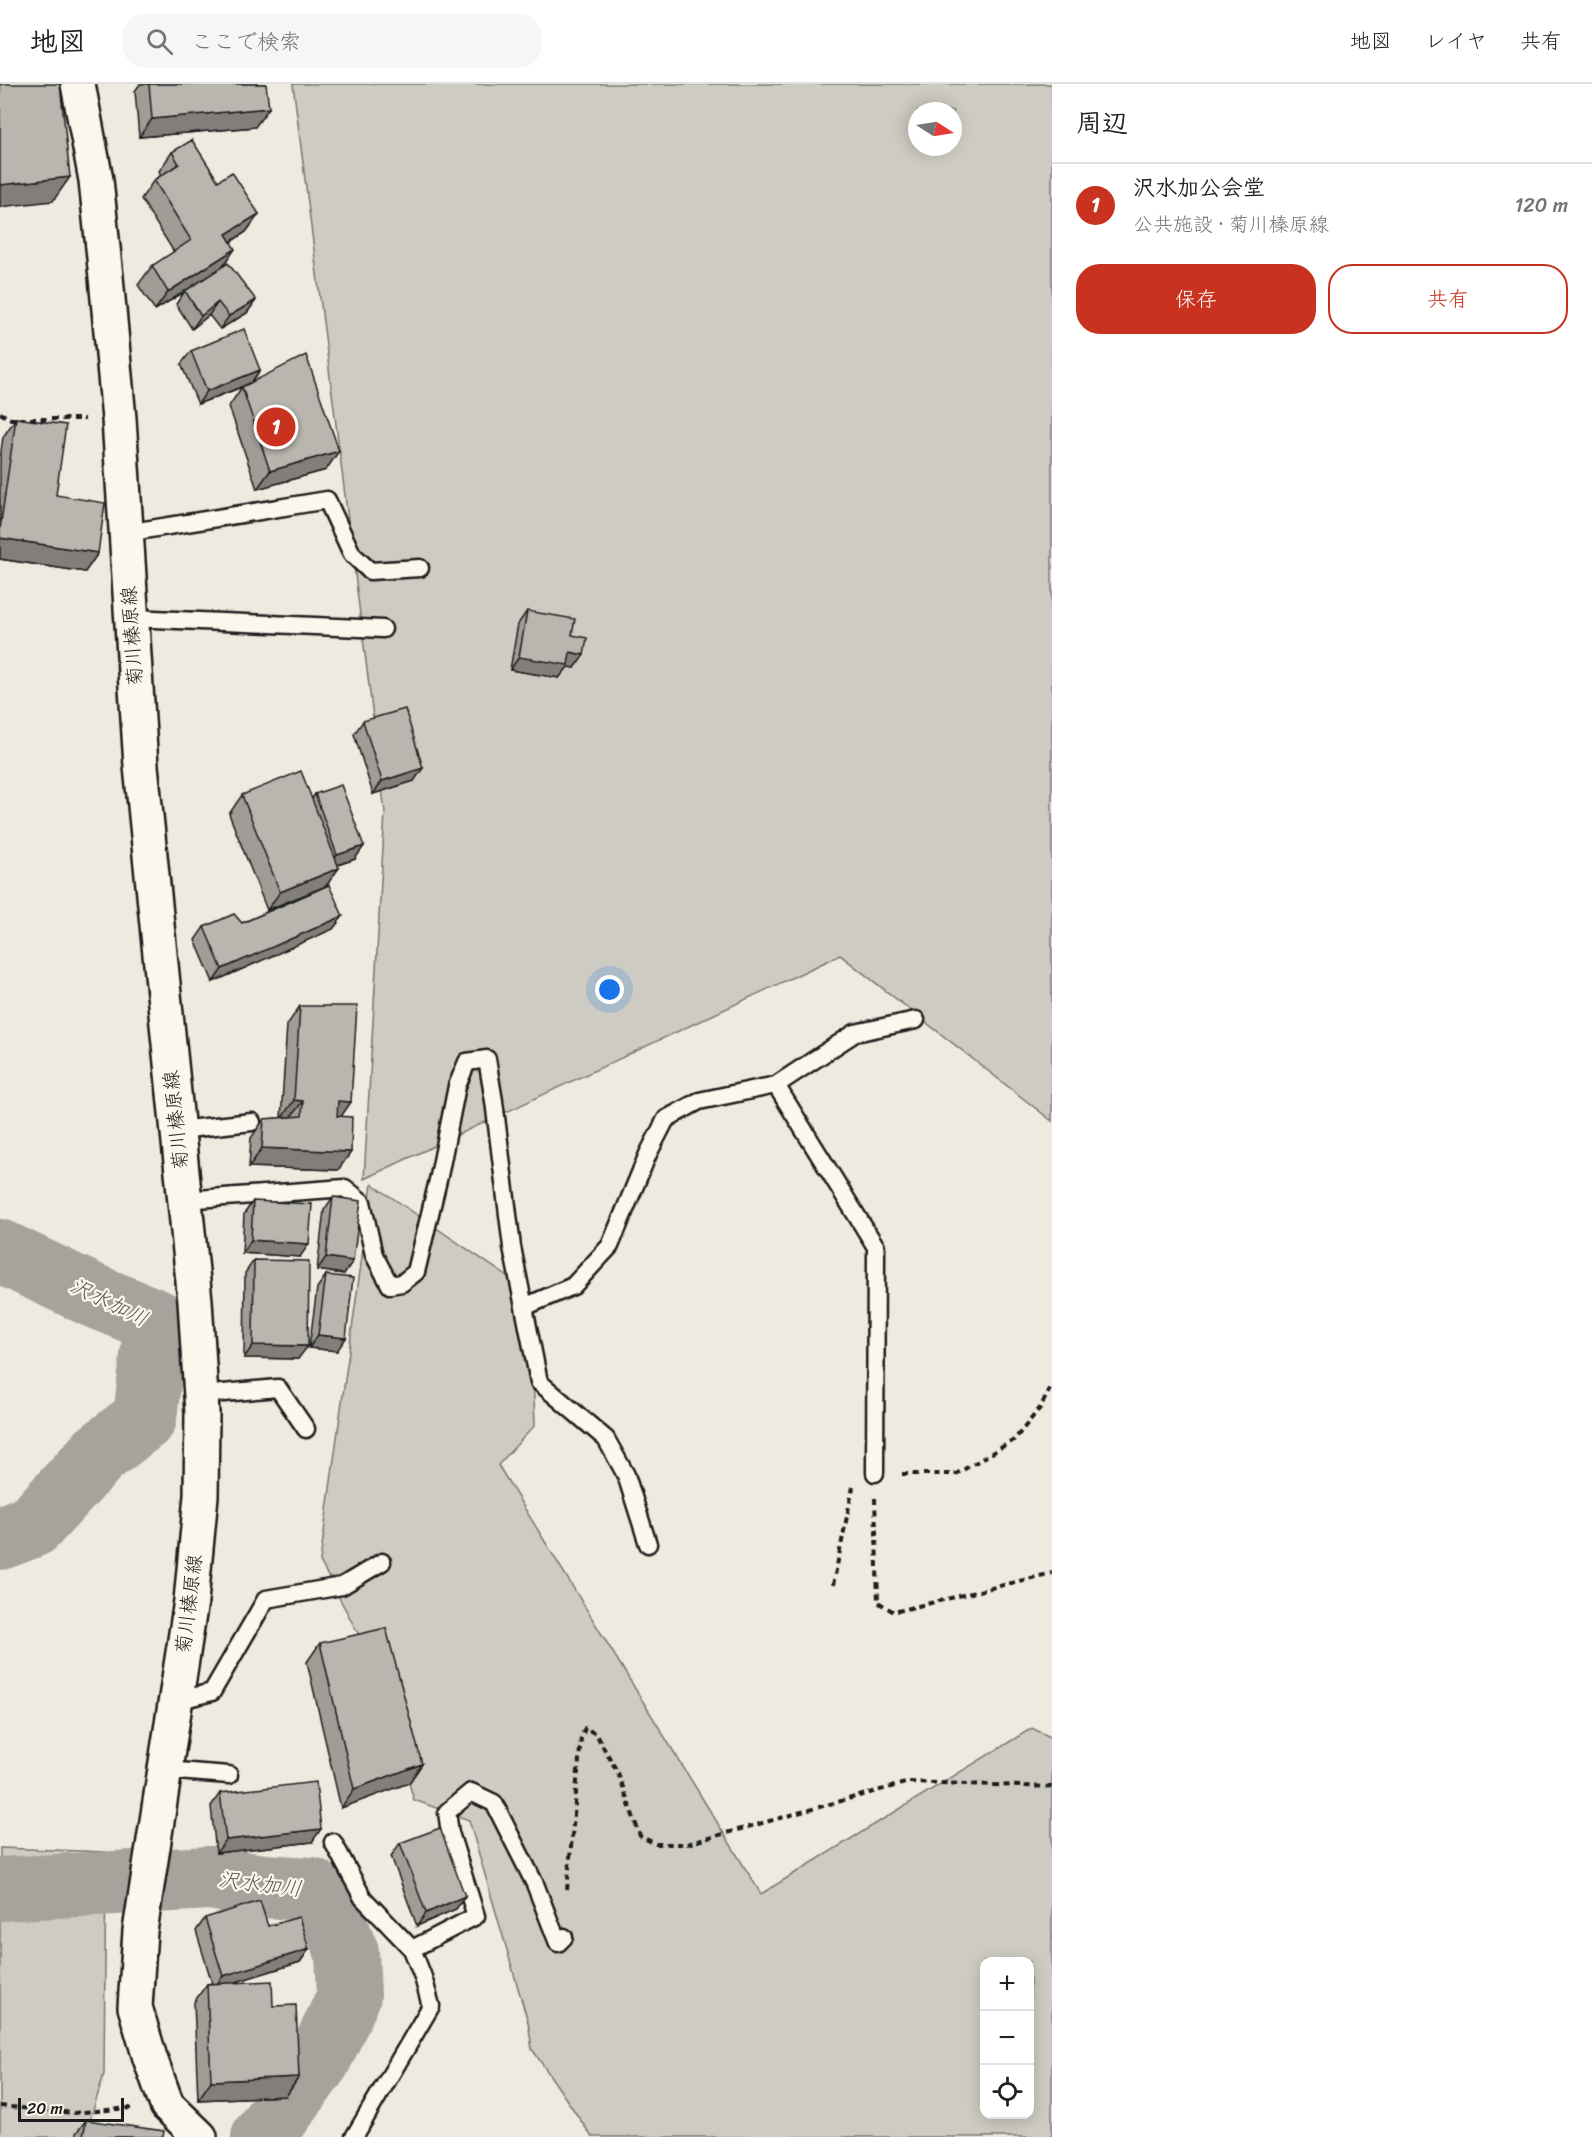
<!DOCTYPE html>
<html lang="ja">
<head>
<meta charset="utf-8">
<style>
  body { margin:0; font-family:Sriracha,"Klee One",sans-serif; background:#f6f6f6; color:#202124 }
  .controls { position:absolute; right:18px; bottom:18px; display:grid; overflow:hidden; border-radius:12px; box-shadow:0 3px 15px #0003 }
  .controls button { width:54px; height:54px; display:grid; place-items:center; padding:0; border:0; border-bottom:2px solid #e0e0e0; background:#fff; color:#202124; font:30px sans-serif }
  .compass { position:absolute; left:908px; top:18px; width:54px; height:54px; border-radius:50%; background:#fff; box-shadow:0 3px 15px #0003; rotate:102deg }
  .scale { position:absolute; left:18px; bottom:15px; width:106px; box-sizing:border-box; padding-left:6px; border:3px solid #1c1c1c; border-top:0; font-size:16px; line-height:21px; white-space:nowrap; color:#1c1c1c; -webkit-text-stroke:4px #fbf7ec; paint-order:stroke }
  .you { position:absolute; left:610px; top:906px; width:21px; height:21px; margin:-15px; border:4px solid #fff; border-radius:50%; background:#1a73e8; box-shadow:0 0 0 9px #1a73e833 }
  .badge { display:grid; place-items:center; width:39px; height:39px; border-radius:50%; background:#c8321e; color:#fff; font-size:20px; font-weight:700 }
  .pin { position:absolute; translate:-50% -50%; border:3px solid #fff; box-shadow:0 2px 6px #0006 }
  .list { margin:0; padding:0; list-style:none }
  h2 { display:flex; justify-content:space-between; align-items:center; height:78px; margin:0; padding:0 24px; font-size:26px }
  h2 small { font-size:20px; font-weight:400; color:#757577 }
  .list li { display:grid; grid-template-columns:39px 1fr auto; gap:18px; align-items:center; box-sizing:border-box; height:84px; padding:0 24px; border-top:2px solid #e0e0e0 }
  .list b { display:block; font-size:22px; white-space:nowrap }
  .list p { margin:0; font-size:20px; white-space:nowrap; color:#757577 }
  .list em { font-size:20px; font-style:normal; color:#757577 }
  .actions { display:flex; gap:12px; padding:18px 24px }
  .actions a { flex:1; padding:14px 0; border:2px solid #c8321e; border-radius:24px; text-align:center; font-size:21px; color:#c8321e }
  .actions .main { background:#c8321e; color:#fff }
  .icon { flex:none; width:33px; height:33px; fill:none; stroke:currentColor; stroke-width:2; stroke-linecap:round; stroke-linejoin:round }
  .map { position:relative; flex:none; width:1052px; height:2053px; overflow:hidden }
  header { display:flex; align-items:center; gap:36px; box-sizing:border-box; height:84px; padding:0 30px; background:#fff; border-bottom:2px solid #e0e0e0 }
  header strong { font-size:28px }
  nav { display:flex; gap:33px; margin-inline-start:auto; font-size:21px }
  .search { width:420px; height:54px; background:#f6f6f6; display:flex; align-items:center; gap:15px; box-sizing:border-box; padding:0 21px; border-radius:24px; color:#757577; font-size:22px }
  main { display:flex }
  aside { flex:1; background:#fff }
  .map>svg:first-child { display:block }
  .green { fill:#ceccc2; stroke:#75746f; stroke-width:1.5; fill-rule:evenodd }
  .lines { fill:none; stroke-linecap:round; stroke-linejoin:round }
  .river { stroke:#a6a39d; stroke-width:64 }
  .service-casing { stroke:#1c1c1c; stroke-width:21 }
  .secondary-casing { stroke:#1c1c1c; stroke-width:38 }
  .path { stroke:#1c1c1c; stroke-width:4; stroke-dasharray:6 4.5; stroke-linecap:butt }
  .service { stroke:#fbf7ec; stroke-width:16 }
  .secondary { stroke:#fbf7ec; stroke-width:33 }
  .wall { fill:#9f9d96; stroke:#1c1c1c; stroke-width:1.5 }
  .shaded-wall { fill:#827f7a; stroke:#1c1c1c; stroke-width:1.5 }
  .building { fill:#b9b6af; stroke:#1c1c1c; stroke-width:1.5 }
  .labels { text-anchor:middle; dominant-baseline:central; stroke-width:4.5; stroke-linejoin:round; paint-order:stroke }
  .street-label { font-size:20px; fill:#1c1c1c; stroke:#fbf7ec }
  .water-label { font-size:21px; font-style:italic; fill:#5a5956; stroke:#fbf7ec }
</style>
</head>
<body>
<header>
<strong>地図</strong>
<div class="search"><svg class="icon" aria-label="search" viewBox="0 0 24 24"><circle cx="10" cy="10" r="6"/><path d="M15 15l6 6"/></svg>ここで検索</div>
<nav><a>地図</a><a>レイヤ</a><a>共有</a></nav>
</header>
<main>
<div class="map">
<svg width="1052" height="2053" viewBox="0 0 1052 2053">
  <rect width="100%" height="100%" fill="#eeeadf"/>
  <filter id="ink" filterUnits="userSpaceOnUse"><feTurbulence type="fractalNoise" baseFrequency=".0167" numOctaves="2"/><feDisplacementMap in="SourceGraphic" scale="12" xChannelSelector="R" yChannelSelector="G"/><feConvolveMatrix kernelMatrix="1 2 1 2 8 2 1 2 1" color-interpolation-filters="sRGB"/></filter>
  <g filter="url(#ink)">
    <!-- green -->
    <path class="green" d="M 293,0 L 1052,0 L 1052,1037 L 840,871 L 364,1095 L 385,728 ZM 917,27 L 953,27 L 953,63 L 917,63 Z
      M 372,1100 L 530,1208 L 535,1341 L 498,1381 L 761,1810 L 1032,1644 L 1052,1654 L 1052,2053 L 592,2053 L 532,1965 L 528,1938 L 469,1736 L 414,1716 L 372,1576 L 320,1477 ZM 984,1878 L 1030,1878 L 1030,2030 L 984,2030 Z
      M 0,1764 L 106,1768 L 104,1990 L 85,2053 L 0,2053 Z"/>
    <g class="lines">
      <!-- river -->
      <path class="river" d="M 0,1167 L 94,1212 L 156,1237 L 145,1334 L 99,1370 L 34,1441 L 0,1454
        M 0,1805 L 210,1794 L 263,1802 L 311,1805 L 328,1823 L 347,1868 L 349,1912 L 319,1976 L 263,2053"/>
      <!-- service casing -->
      <g class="service-casing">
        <path id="service" d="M 126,449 L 327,416 L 352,470 L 370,487 L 420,484
          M 131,534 L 383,545
          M 776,1001 L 855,949 L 916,936
          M 178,1046 L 252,1038
          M 184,1116 L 345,1104 L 362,1118 L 374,1171 L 390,1201 L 402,1199 L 416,1188 L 439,1092 L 457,1002 L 467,978 L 487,975 L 494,1017 L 512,1163 L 539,1298 L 606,1355 L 626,1391 L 648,1460
          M 524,1223 L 573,1202 L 610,1162 L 648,1070 L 666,1035 L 699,1017 L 776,1001 L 876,1163 L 875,1389
          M 201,1311 L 278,1304 L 306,1345
          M 176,1617 L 212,1608 L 266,1515 L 342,1502 L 382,1478
          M 164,1686 L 229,1691
          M 333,1758 L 363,1814 L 412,1865
          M 354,2053 L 431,1922 L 423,1893 L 412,1865 L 476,1832 L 450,1749 L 447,1728 L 471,1708 L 494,1719 L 535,1800 L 558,1859 L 564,1853"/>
      </g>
      <!-- secondary casing -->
      <g class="secondary-casing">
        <path id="secondary" d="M 78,0 L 96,96 L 106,193 L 119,335 L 141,682 L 195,1217 L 202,1329 L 201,1412 L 191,1517 L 140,1847 L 135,1923 L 150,1974 L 167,2021 L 200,2053"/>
      </g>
      <!-- path -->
      <path class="path" d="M 0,329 L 11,335 L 85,335
        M 902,1390 L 956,1390 L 1014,1356 L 1040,1324 L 1052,1301
        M 875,1414 L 878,1518 L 894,1528 L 1052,1489
        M 833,1501 L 853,1403
        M 567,1806 L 581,1654 L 585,1644 L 596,1650 L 618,1689 L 640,1752 L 656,1760 L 687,1760 L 909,1698 L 1052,1703
        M 0,2022 L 73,2029 L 131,2024"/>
      <!-- service -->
      <use href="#service" class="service"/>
      <!-- secondary -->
      <use href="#secondary" class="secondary"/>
    </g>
    <!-- wall -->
    <path class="wall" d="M 140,0 L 266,0 L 255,43 L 139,53 L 135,7 Z
      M 172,68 L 218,97 L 259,130 L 246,148 L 231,158 L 223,183 L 256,216 L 247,229 L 220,245 L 209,231 L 192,245 L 176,220 L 185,207 L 197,200 L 155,226 L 138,201 L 152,182 L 174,168 L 141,115 L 154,96 L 161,91 L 159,87 Z
      M 191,267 L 260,286 L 252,298 L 326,386 L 257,405 L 229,322 L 242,303 L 245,302 L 198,320 L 181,280 Z
      M 16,334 L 56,411 L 98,469 L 85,488 L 0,475 L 0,374 L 3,353 Z
      M 527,527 L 572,551 L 575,584 L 568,583 L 559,594 L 510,586 L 518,540 Z
      M 363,637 L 414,697 L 373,710 L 354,650 Z
      M 315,710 L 355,775 L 338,781 L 327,802 L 343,832 L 333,845 L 213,898 L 195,856 L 204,843 L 242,839 L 310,809 L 267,826 L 229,730 L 242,711 L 312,715 Z
      M 300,922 L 351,1018 L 341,1032 L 351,1068 L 338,1086 L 249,1083 L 251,1054 L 264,1035 L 281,1034 L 287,941 Z
      M 333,1113 L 344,1190 L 317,1186 L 324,1126 Z
      M 253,1117 L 300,1173 L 242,1169 L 244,1130 Z
      M 254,1176 L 298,1275 L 244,1274 L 245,1189 Z
      M 326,1191 L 337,1267 L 309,1264 L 317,1204 Z
      M 320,1559 L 422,1680 L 409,1699 L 341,1724 L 307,1578 Z
      M 220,1709 L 312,1758 L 216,1769 L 211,1722 Z
      M 400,1759 L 465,1812 L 456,1825 L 417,1842 L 391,1772 Z
      M 205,1834 L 268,1842 L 309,1865 L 300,1878 L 236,1898 L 273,1922 L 299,1993 L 286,2012 L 198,2016 L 194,1918 L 207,1900 L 212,1899 L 196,1847 Z
      M 86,2036 L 163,2053 L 76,2053 L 76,2049 Z"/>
    <!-- shaded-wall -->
    <path class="shaded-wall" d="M 269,24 L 255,43 L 139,53 L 152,35 Z
      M 70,93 L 53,117 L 0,123 L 0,101 Z
      M 259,130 L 246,148 L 213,169 L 226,150 Z
      M 235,165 L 222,184 L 155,226 L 168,208 Z
      M 256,216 L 247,229 L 220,245 L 229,232 Z
      M 218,218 L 209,231 L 192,245 L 201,232 Z
      M 260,286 L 251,299 L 198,320 L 207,307 Z
      M 339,367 L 326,386 L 257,405 L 270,387 Z
      M 0,454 L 98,469 L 85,488 L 0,475 Z
      M 570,568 L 584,571 L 575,584 L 568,583 L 559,594 L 510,586 L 519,573 Z
      M 423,684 L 414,697 L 373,710 L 382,697 Z
      M 364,762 L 355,775 L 328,784 L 337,771 Z
      M 339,784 L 326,802 L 267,826 L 280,808 Z
      M 343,832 L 333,845 L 213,898 L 222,885 Z
      M 294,1016 L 303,1017 L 289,1035 L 281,1035 Z
      M 338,1017 L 351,1018 L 338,1037 L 325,1036 Z
      M 262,1064 L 351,1068 L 338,1086 L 249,1083 Z
      M 251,1156 L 309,1160 L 300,1173 L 242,1169 Z
      M 326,1173 L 353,1177 L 344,1190 L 317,1186 Z
      M 318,1251 L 346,1254 L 337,1267 L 309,1264 Z
      M 253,1261 L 308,1262 L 298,1275 L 244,1274 Z
      M 422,1680 L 409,1699 L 341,1724 L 354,1705 Z
      M 321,1745 L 312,1758 L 216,1769 L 226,1756 Z
      M 465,1812 L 456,1825 L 417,1842 L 426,1829 Z
      M 309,1865 L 300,1878 L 213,1905 L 223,1892 Z
      M 299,1993 L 286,2012 L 198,2016 L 211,1997 Z"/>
    <!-- building -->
    <path class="building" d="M 0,0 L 60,0 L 70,93 L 0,101 Z
      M 149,0 L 266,0 L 269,24 L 152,35 Z
      M 192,56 L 218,97 L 232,88 L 259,130 L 226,150 L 235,165 L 168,208 L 152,182 L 191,156 L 154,96 L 179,80 L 172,68 Z
      M 228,179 L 256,216 L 229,232 L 218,218 L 201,232 L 185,207 Z
      M 244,245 L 260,286 L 207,307 L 191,267 Z
      M 306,271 L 339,367 L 270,387 L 242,303 Z
      M 16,334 L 66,341 L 56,411 L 105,419 L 98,469 L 0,454 L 0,445 Z
      M 527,527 L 575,535 L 572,551 L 587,554 L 584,571 L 570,568 L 568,581 L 519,573 Z
      M 405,625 L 423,684 L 382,697 L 363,637 Z
      M 301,687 L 339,784 L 280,808 L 242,711 Z
      M 341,701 L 364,762 L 337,771 L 315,710 Z
      M 329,801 L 343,832 L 222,885 L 204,843 L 234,830 L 242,839 Z
      M 300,922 L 357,922 L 351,1018 L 338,1017 L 337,1032 L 352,1033 L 351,1068 L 262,1064 L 264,1035 L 302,1032 L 303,1017 L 294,1016 Z
      M 333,1113 L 361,1117 L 353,1177 L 326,1173 Z
      M 253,1117 L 312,1120 L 309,1160 L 251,1156 Z
      M 254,1176 L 309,1177 L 308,1262 L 253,1261 Z
      M 326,1191 L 353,1194 L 346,1254 L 318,1251 Z
      M 386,1544 L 422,1680 L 354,1705 L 320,1559 Z
      M 316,1698 L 321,1745 L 226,1756 L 220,1709 Z
      M 440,1744 L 465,1812 L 426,1829 L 400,1759 Z
      M 260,1817 L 268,1842 L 299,1833 L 309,1865 L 223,1892 L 205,1834 Z
      M 272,1897 L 273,1922 L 296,1921 L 299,1993 L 211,1997 L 207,1900 Z
      M 86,2036 L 164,2047 L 163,2053 L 83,2053 Z"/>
  </g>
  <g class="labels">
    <!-- street labels -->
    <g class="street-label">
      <text transform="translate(132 552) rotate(-94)">菊川榛原線</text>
      <text transform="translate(176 1036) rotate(-96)">菊川榛原線</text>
      <text transform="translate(189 1520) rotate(-83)">菊川榛原線</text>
    </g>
    <!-- water labels -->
    <g class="water-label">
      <text transform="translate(109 1218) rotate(26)">沢水加川</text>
      <text transform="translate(260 1800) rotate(7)">沢水加川</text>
    </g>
  </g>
</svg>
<div class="controls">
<button>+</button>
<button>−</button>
<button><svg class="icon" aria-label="locate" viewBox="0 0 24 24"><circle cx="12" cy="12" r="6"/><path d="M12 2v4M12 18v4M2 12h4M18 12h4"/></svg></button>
</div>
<svg class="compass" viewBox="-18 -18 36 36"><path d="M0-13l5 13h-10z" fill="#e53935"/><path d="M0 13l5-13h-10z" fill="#757577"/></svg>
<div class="scale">20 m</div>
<div class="you"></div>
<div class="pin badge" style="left:276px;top:343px">1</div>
</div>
<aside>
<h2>周辺<small></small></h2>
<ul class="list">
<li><span class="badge">1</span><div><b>沢水加公会堂</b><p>公共施設 · 菊川榛原線</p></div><em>120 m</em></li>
</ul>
<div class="actions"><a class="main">保存</a><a>共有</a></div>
</aside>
</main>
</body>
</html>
